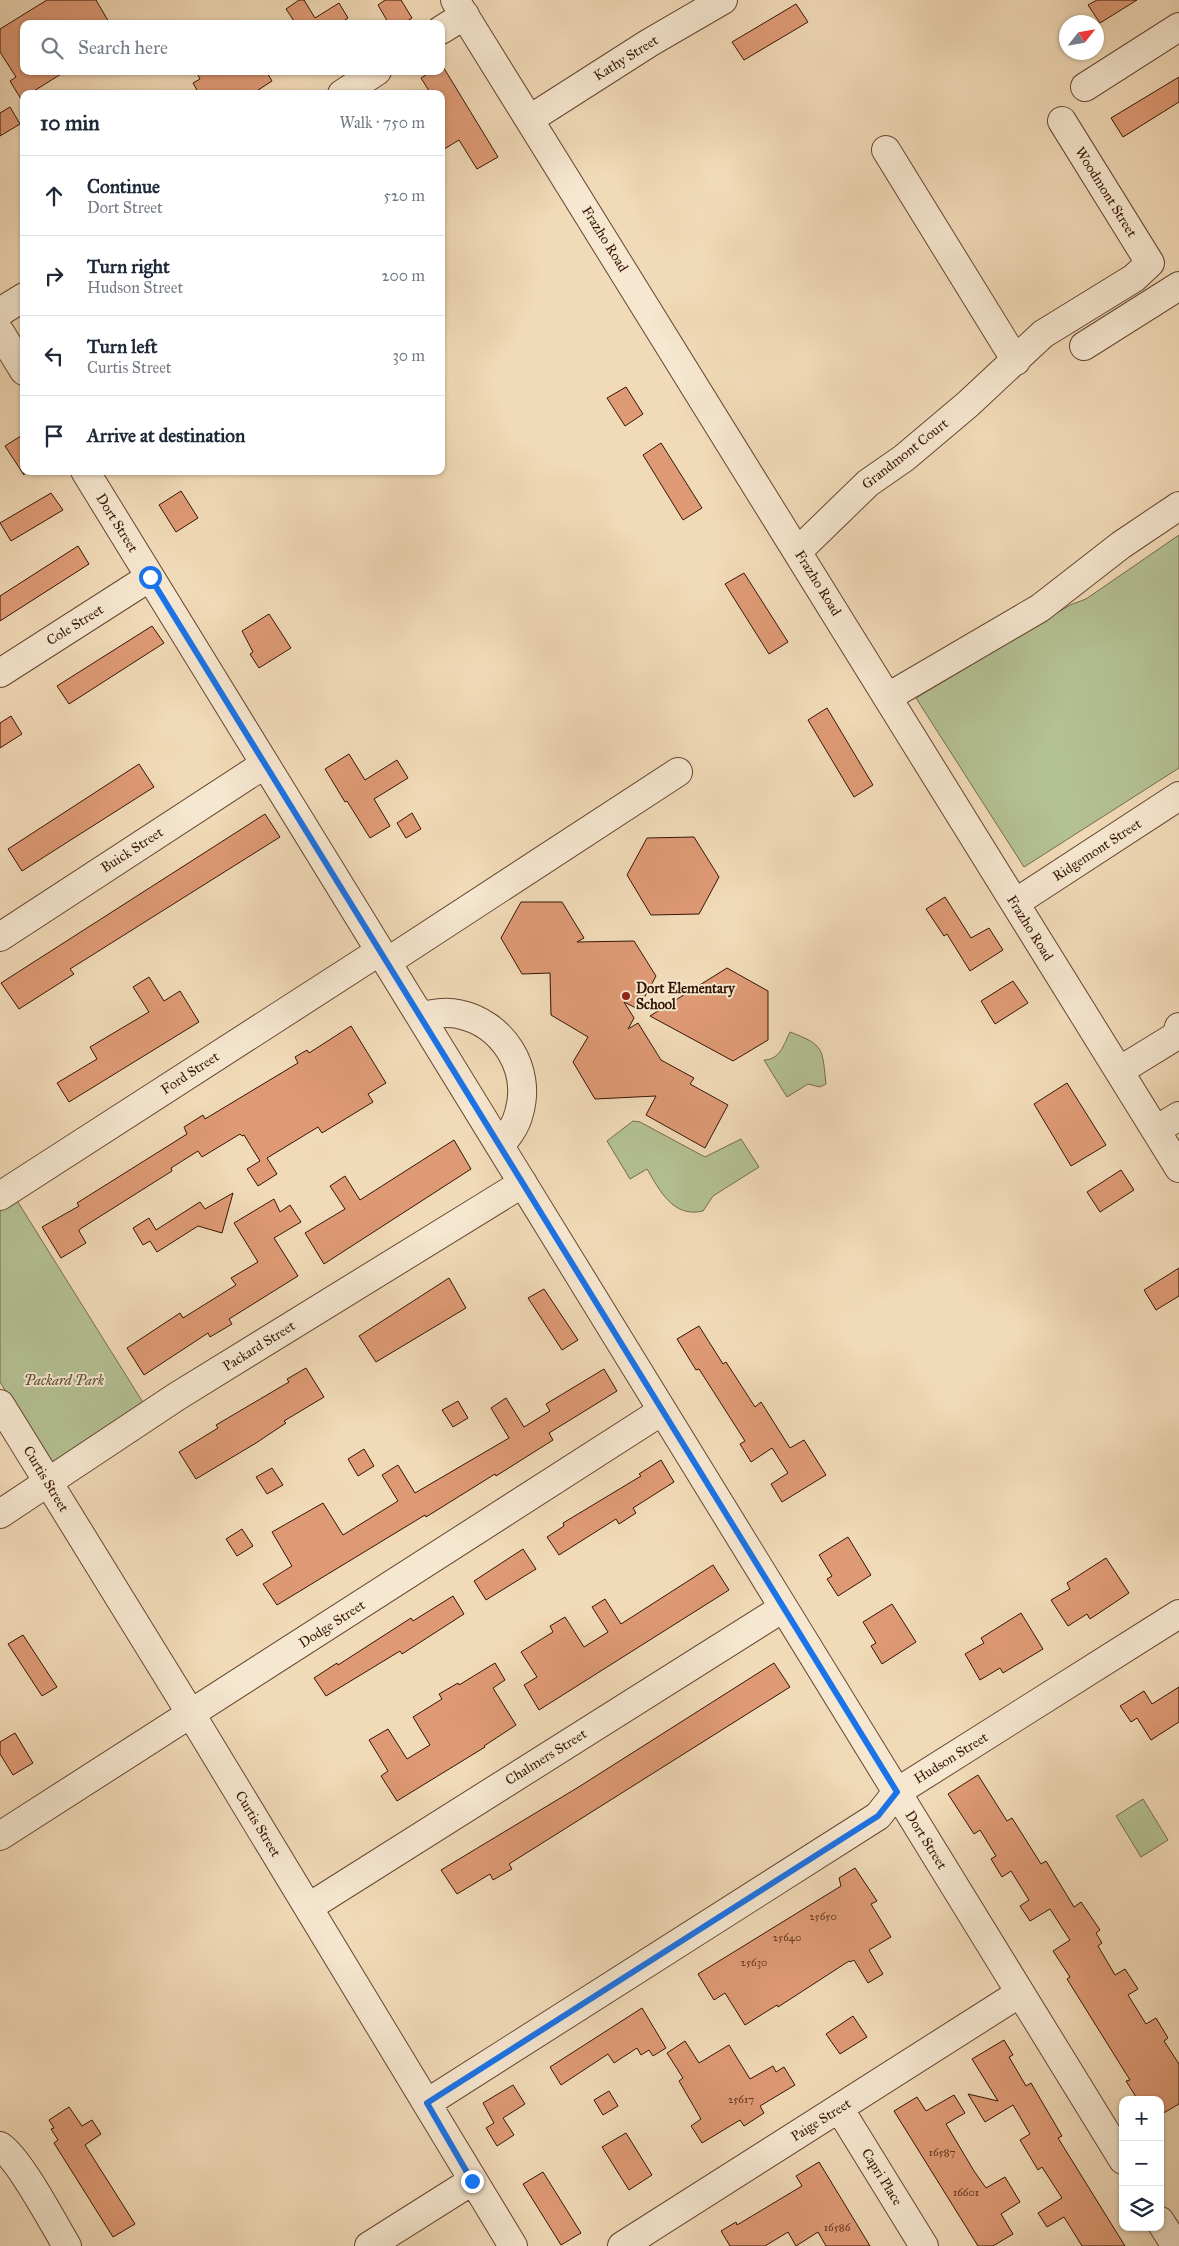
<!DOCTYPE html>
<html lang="en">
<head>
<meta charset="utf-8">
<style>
  body { margin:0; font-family:"IM FELL Great Primer",serif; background:#f6f6f7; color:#1f2937 }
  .controls { position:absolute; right:15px; bottom:15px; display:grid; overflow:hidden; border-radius:10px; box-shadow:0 1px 4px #0004 }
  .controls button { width:45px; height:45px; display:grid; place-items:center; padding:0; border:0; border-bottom:1px solid #e0e1e3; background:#fff; color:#1f2937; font:25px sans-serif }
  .compass { position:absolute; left:1059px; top:15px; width:45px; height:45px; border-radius:50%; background:#fff; box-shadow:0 1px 4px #0004; rotate:59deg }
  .stop { position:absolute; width:15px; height:15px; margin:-11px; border:4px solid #1a73e8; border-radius:50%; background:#fff }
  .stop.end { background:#1a73e8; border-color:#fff; box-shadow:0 1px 5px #0008 }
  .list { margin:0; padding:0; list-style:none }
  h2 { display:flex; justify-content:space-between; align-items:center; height:65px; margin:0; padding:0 20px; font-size:21px }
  h2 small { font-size:16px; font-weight:400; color:#747a83 }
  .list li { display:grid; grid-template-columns:32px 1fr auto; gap:15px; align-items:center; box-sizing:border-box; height:80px; padding:0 20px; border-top:1px solid #e0e1e3 }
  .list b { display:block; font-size:19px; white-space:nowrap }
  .list p { margin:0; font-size:16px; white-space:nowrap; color:#747a83 }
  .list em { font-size:16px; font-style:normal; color:#747a83 }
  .icon { flex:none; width:28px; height:28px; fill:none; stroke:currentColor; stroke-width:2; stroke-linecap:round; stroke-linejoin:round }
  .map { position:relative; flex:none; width:1179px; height:2246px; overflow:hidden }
  .search { position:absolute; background:#fff; box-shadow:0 1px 4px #0004; left:20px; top:20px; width:425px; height:55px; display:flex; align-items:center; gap:12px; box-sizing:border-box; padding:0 18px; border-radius:10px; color:#747a83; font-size:19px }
  .panel { position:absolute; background:#fff; box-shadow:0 1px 4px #0004; left:20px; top:90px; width:425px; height:385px; border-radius:10px }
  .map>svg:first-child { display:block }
  .green { fill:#b4c193; stroke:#766b4c }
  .building { fill:#de9a75; stroke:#371504 }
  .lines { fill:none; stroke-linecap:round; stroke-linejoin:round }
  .minor-casing { stroke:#664631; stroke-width:30 }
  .minor { stroke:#f6e7d0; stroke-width:28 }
  .route { stroke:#1a73e8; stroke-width:6 }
  .poi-dot { fill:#8f2418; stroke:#f6e7d0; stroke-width:2 }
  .labels { text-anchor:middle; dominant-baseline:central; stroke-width:4; stroke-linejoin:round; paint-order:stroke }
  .number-label { font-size:11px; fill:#613620 }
  .street-label { font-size:14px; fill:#371504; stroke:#f6e7d0 }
  .poi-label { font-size:14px; font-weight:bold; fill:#371504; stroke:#f6e7d0; text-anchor:start }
  .park-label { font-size:14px; font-style:italic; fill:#5c492f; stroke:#f6e7d0 }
</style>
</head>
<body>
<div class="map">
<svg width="1179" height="2246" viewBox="0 0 1179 2246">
  <rect width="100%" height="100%" fill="#f1dab7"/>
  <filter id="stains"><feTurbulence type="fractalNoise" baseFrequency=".004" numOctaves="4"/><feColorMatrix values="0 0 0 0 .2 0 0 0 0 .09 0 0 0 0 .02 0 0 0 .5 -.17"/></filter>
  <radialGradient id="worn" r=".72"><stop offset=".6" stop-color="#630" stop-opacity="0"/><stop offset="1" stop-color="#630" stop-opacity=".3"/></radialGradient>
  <!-- green -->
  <path class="green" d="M 1179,535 L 1179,768 L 1024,867 L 916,698 L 1070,605 L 1086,599 Z
    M 790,1032 C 825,1045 822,1049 826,1084 L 820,1087 L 808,1084 L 787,1097 L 764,1060 C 780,1060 784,1044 790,1032 Z
    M 633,1121 L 640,1122 L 705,1157 L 741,1139 L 759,1167 L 713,1196 L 703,1211 C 673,1218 660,1191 647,1169 L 630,1179 L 607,1141 Z
    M 16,1199 L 147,1409 L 53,1467 L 0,1382 L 0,1209 Z
    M 1143,1799 L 1168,1840 L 1141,1857 L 1116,1816 Z"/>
  <!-- building -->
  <path class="building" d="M 47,0 L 96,0 L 110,24 L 24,24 L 24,71 L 66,71 L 29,94 L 24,94 L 24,97 L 21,99 L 10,81 L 16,77 L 0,52 L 0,29 Z
    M 299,0 L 304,0 L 315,18 L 339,3 L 348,18 L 339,24 L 296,24 L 286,9 Z
    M 385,0 L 401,0 L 412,18 L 403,24 L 389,24 L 378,5 Z
    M 1097,0 L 1137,0 L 1100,23 L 1088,5 Z
    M 796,4 L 808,22 L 744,60 L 732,42 Z
    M 442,65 L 498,157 L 477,169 L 459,140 L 441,151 L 441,94 L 431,94 L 421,78 L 432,71 L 441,71 Z
    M 196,71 L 266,71 L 272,81 L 252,94 L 199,94 L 193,83 L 200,79 Z
    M 1179,77 L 1179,102 L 1123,137 L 1111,118 Z
    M 10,107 L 20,124 L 0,136 L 0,113 Z
    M 626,387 L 643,414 L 625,426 L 607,398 Z
    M 24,434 L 24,475 L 5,446 Z
    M 661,443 L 702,508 L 683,520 L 643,455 Z
    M 181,491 L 198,518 L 176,532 L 159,505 Z
    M 51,493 L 63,510 L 11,541 L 0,523 Z
    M 78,546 L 89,564 L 0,621 L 0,596 Z
    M 744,573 L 788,642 L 769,654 L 725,584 Z
    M 269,614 L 291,648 L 259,668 L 250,654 L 253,652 L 242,631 Z
    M 152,626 L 164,643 L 69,704 L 57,686 Z
    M 827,708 L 873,785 L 854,797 L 808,720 Z
    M 11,716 L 22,734 L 0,748 L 0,723 Z
    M 349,754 L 365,780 L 397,760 L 408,778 L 374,799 L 390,826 L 370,838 L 347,801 L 345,802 L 325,769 Z
    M 139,764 L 154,787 L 22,871 L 8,849 Z
    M 412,813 L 421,829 L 406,838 L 397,823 Z
    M 265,814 L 280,837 L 70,969 L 74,974 L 19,1009 L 1,983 Z
    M 694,837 L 719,877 L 699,914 L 651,915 L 627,875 L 647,838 Z
    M 945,897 L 971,938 L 989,928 L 1003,950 L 970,971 L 947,934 L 944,936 L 926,909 Z
    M 521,902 L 562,902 L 584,938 L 577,942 L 634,941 L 656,976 L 638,1009 L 624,1002 L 634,1018 L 628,1029 L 638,1023 L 661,1060 L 694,1078 L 690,1084 L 728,1105 L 705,1148 L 646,1115 L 656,1096 L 595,1099 L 573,1062 L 588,1037 L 551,1015 L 550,973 L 522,974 L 501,938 Z
    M 727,968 L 768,991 L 768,1040 L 733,1061 L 650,1016 Z
    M 149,977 L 164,1001 L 180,991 L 199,1022 L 69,1102 L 57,1083 L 97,1059 L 90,1047 L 149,1012 L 133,987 Z
    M 1013,981 L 1028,1003 L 995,1024 L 981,1001 Z
    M 351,1026 L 386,1083 L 368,1094 L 373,1102 L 322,1133 L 318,1127 L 267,1158 L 277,1174 L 258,1186 L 247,1169 L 260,1161 L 244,1135 L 242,1136 L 240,1134 L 202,1157 L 198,1151 L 171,1168 L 172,1171 L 80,1229 L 79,1231 L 86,1243 L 61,1258 L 42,1227 L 79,1206 L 77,1203 L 187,1134 L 184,1127 L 203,1115 L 205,1119 L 298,1063 L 295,1057 L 307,1050 L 309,1053 Z
    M 1067,1083 L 1106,1145 L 1071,1166 L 1034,1104 Z
    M 454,1140 L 471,1169 L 324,1264 L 305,1233 L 345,1209 L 330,1186 L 345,1176 L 360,1200 Z
    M 1121,1170 L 1134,1190 L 1100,1212 L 1087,1192 Z
    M 233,1193 L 222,1233 L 198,1226 L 157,1252 L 150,1241 L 143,1245 L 133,1228 L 149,1218 L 156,1230 L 200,1202 L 205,1209 Z
    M 274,1199 L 280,1212 L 290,1205 L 301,1222 L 274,1238 L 298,1276 L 229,1319 L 232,1324 L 210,1337 L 208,1333 L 144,1375 L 127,1348 L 180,1313 L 183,1318 L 236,1285 L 231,1278 L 258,1262 L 234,1223 Z
    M 1179,1268 L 1179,1296 L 1156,1310 L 1144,1290 Z
    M 449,1278 L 466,1308 L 376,1362 L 359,1336 Z
    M 544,1289 L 578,1340 L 562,1350 L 528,1298 Z
    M 699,1326 L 723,1364 L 726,1362 L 755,1407 L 761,1402 L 790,1448 L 804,1440 L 826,1475 L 782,1502 L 771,1484 L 788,1473 L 772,1448 L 751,1462 L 740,1444 L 745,1441 L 699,1369 L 696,1370 L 677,1339 Z
    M 306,1368 L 324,1397 L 284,1421 L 286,1423 L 256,1443 L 196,1479 L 179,1452 L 218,1428 L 216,1425 L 289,1382 L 287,1379 Z
    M 604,1369 L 617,1391 L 549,1433 L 553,1440 L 496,1476 L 495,1474 L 426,1517 L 425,1515 L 277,1605 L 263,1584 L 292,1566 L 272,1532 L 323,1503 L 343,1535 L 398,1501 L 382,1475 L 398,1465 L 415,1493 L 509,1438 L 491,1408 L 506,1398 L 524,1427 L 550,1411 L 546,1404 Z
    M 458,1401 L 468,1418 L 453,1427 L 442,1410 Z
    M 364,1449 L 374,1466 L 358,1476 L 348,1459 Z
    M 661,1460 L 674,1482 L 633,1508 L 636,1513 L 619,1524 L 616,1519 L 559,1555 L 547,1537 L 564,1526 L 563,1523 L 641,1476 L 639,1474 Z
    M 272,1468 L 283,1485 L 267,1494 L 256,1477 Z
    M 242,1529 L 253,1546 L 237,1556 L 226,1539 Z
    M 848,1537 L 871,1575 L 838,1596 L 827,1579 L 832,1576 L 819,1555 Z
    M 523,1549 L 536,1569 L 486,1600 L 474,1581 Z
    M 1106,1558 L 1129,1593 L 1090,1619 L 1087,1614 L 1068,1626 L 1051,1600 L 1070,1589 L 1067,1583 Z
    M 713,1565 L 729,1590 L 539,1710 L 524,1685 L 537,1677 L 521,1652 L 553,1632 L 550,1626 L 565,1617 L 584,1647 L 608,1632 L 592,1607 L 605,1599 L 621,1624 Z
    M 453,1596 L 464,1614 L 402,1654 L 400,1651 L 326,1696 L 314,1678 L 337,1663 L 338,1665 L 411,1618 L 413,1621 Z
    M 892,1604 L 916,1642 L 882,1664 L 871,1646 L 876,1643 L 863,1622 Z
    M 1021,1613 L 1043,1649 L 1003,1673 L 1000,1668 L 980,1680 L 965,1654 L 984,1643 L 981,1638 Z
    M 23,1635 L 57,1687 L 42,1696 L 8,1644 Z
    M 495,1663 L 505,1680 L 493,1688 L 516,1725 L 484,1746 L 485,1747 L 397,1801 L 381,1776 L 388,1771 L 369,1740 L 388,1729 L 407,1759 L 430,1745 L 413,1717 L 442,1699 L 439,1694 L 458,1683 L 459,1685 Z
    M 774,1663 L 790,1687 L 509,1864 L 512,1869 L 493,1880 L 490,1874 L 457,1894 L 441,1870 L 577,1788 Z
    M 1179,1687 L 1179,1722 L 1151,1740 L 1137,1718 L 1131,1722 L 1120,1706 L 1144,1691 L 1152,1704 Z
    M 15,1733 L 33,1763 L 13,1775 L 0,1754 L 0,1742 Z
    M 978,1775 L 1007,1821 L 1012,1818 L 1041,1864 L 1046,1861 L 1074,1907 L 1081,1902 L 1100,1930 L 1096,1933 L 1102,1943 L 1098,1946 L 1115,1975 L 1125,1969 L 1138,1989 L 1128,1995 L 1146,2024 L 1156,2018 L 1168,2038 L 1164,2041 L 1179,2064 L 1179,2104 L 1160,2115 L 1160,2100 L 1138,2100 L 1126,2081 L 1130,2080 L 1067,1979 L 1070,1977 L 1053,1951 L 1070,1940 L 1050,1909 L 1030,1921 L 1020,1906 L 1029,1900 L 1011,1871 L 1002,1877 L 991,1859 L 996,1856 L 980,1830 L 974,1834 L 948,1794 Z
    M 855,1868 L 877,1901 L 871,1904 L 891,1937 L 869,1950 L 883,1974 L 868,1983 L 854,1960 L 850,1962 L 849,1961 L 778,2007 L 777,2005 L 745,2025 L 725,1993 L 714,2000 L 698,1974 L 841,1886 L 839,1878 Z
    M 642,2008 L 666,2048 L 653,2056 L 649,2050 L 641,2055 L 637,2048 L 614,2063 L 608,2054 L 561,2085 L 550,2067 Z
    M 853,2016 L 867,2037 L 840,2054 L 826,2034 Z
    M 1004,2040 L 1013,2055 L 1009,2057 L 1026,2086 L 1031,2083 L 1062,2136 L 1058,2138 L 1125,2246 L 1082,2246 L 1064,2217 L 1047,2227 L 1038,2213 L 1062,2198 L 1042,2167 L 1038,2170 L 1020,2140 L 1030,2134 L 1013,2105 L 985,2122 L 968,2094 L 998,2101 L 972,2059 Z
    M 685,2041 L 699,2063 L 729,2045 L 750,2079 L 773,2066 L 776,2072 L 784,2067 L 795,2085 L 760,2106 L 764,2113 L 744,2126 L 740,2120 L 702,2143 L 691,2126 L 701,2119 L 679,2081 L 683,2078 L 667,2053 Z
    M 513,2085 L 525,2104 L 503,2118 L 514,2135 L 497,2146 L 486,2128 L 494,2123 L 483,2103 Z
    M 609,2091 L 618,2106 L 603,2115 L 594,2100 Z
    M 954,2095 L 965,2113 L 946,2124 L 974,2171 L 986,2188 L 1005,2177 L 1020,2202 L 1001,2214 L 1013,2234 L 993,2246 L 978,2246 L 894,2111 L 917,2097 L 926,2111 Z
    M 69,2107 L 82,2126 L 92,2120 L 101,2134 L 85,2145 L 135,2224 L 113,2237 L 54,2143 L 58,2140 L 51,2129 L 54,2128 L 49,2120 Z
    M 626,2133 L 652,2175 L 629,2190 L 602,2147 Z
    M 819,2162 L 870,2246 L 826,2246 L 818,2232 L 796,2246 L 788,2232 L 765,2246 L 730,2246 L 721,2231 L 736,2222 L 737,2225 L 802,2186 L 796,2176 Z
    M 543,2172 L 581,2233 L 561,2245 L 523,2184 Z"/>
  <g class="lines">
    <!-- minor casing -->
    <g class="minor-casing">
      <path id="minor" d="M 455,0 L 1179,1168
        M 441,30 L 465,15
        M 1085,87 L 1179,27
        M 342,94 L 377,71
        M 530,119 L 649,43 L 723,0
        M 886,150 L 1016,361
        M 0,312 L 24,297
        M 0,332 L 24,371
        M 1084,346 L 1179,286
        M 85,471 L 1123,2160
        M 798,551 L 868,483 L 904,458 L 968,404 L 1043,334 L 1134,278 L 1150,263 L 1062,121
        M 0,673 L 150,577
        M 888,697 L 1040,608 L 1121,545 L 1179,506
        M 1015,903 L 1179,796
        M 0,937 L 265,764
        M 387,962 L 678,772
        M 420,1016 C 433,1014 446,1011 458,1014 C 503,1023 532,1069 519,1113 C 516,1126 508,1136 500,1146
        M 1119,1071 L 1176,1036 L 1179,1027
        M 1156,1130 L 1179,1116
        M 0,1196 L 380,951
        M 0,1404 L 191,1714 L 513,2246
        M 0,1514 L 176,1397 L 523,1183
        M 0,1836 L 662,1411
        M 309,1907 L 783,1608
        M 427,2103 L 878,1816 L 897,1792 L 1179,1614
        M 839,2108 L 924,2246
        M 0,2146 C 20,2159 53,2223 67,2246
        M 1160,2221 L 1176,2246
        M 369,2246 L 472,2181
        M 622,2246 L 1020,1993"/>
    </g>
    <!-- minor -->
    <use href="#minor" class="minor"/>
  </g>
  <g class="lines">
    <!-- route -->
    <path class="route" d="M 150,577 L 897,1792 L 878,1816 L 427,2103 L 472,2181"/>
  </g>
  <!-- markers -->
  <circle class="poi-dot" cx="626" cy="996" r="5"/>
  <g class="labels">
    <!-- number labels -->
    <g class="number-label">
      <text x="823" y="1916">25650</text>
      <text x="787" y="1937">25640</text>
      <text x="754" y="1962">25630</text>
      <text x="741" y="2099">25617</text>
      <text x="942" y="2152">16587</text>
      <text x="966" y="2192">16601</text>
      <text x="837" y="2227">16586</text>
    </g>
    <!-- street labels -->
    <g class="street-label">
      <text transform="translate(626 58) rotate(-32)">Kathy Street</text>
      <text transform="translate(1106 192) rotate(58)">Woodmont Street</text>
      <text transform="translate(605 239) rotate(58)">Frazho Road</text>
      <text transform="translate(905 454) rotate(-38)">Grandmont Court</text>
      <text transform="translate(117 523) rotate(58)">Dort Street</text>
      <text transform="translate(818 583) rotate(58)">Frazho Road</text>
      <text transform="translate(75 625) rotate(-32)">Cole Street</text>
      <text transform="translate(132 850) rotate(-33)">Buick Street</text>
      <text transform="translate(1097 850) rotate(-33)">Ridgemont Street</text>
      <text transform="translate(1030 928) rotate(58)">Frazho Road</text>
      <text transform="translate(190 1073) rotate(-33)">Ford Street</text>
      <text transform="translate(259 1346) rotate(-32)">Packard Street</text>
      <text transform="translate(46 1479) rotate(59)">Curtis Street</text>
      <text transform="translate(332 1624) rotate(-33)">Dodge Street</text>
      <text transform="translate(546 1757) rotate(-32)">Chalmers Street</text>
      <text transform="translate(951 1758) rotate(-32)">Hudson Street</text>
      <text transform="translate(258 1824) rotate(59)">Curtis Street</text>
      <text transform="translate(926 1840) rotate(58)">Dort Street</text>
      <text transform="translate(821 2120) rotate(-32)">Paige Street</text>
      <text transform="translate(882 2177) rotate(58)">Capri Place</text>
    </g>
    <!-- poi labels -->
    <g class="poi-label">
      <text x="636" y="988">Dort Elementary<tspan x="636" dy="16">School</tspan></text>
    </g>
    <!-- park labels -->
    <g class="park-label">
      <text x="64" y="1380">Packard Park</text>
    </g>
  </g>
  <rect width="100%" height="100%" filter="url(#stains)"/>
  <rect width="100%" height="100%" fill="url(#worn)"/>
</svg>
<div class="controls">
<button>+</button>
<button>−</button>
<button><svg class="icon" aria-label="layers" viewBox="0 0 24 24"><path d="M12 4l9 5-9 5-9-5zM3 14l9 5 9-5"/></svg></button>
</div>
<svg class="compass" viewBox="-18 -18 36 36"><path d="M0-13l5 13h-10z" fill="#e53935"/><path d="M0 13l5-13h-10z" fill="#747a83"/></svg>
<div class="stop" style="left:150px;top:577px"></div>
<div class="stop end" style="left:472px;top:2181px"></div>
<div class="search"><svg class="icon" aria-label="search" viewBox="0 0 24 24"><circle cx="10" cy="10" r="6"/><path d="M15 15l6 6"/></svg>Search here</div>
<section class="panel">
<h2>10 min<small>Walk · 750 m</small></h2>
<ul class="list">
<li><svg class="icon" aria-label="ahead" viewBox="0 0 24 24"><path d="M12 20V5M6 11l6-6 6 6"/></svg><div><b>Continue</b><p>Dort Street</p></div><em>520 m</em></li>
<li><svg class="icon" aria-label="right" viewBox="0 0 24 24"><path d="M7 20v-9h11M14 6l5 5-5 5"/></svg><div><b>Turn right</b><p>Hudson Street</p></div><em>200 m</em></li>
<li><svg class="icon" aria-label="left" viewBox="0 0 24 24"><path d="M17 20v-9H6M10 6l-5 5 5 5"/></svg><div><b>Turn left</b><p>Curtis Street</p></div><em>30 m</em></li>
<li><svg class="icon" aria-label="arrive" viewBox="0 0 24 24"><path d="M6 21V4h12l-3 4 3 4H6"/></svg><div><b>Arrive at destination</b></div></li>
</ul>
</section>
</div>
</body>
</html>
